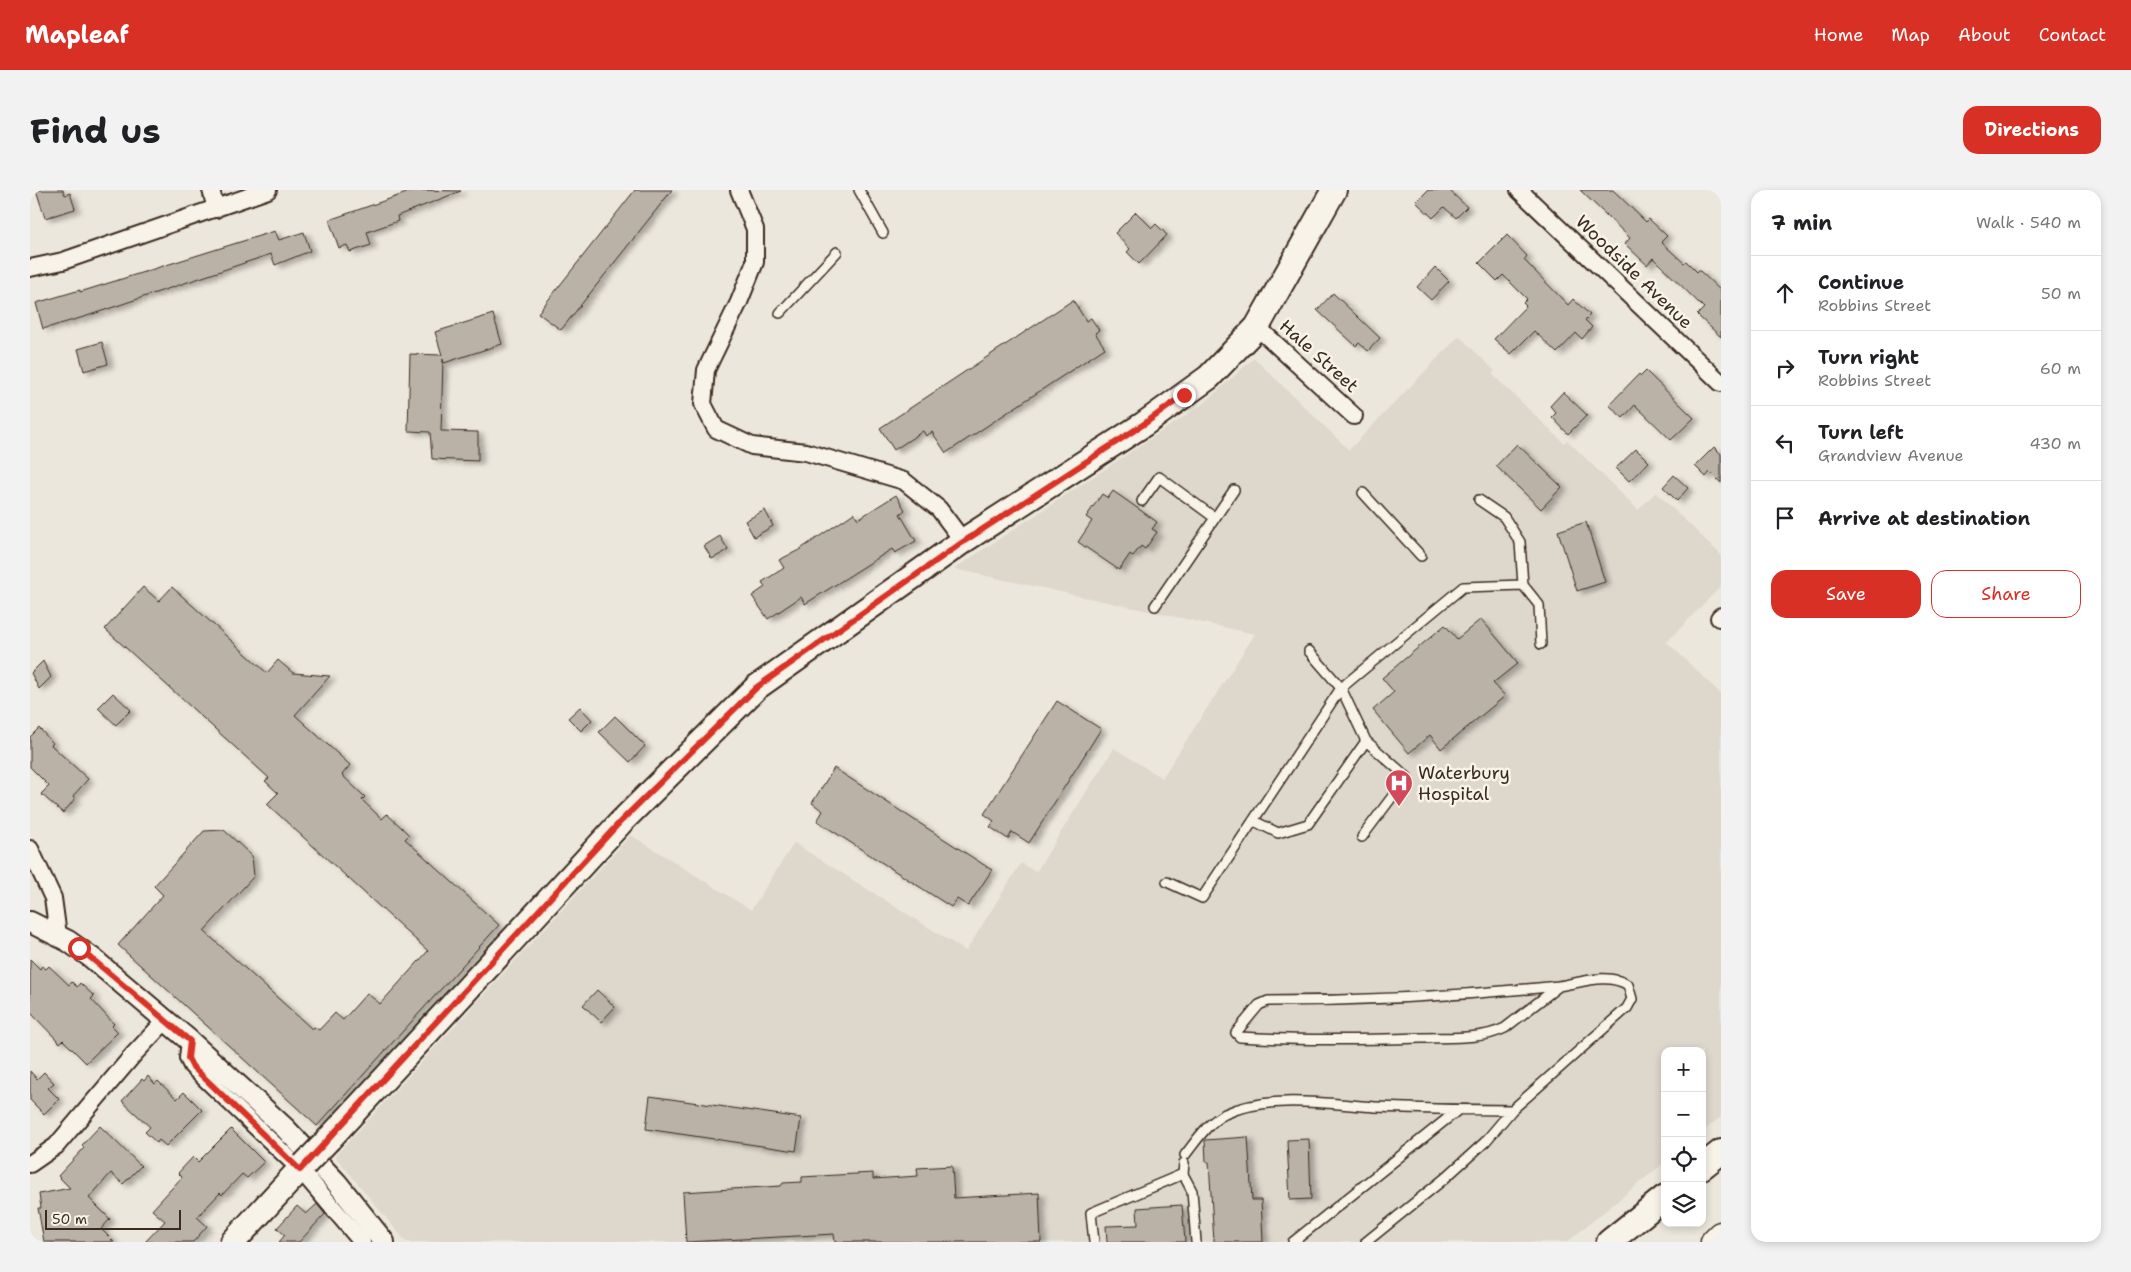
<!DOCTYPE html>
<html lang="en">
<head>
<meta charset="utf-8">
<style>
  body { margin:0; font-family:"Shantell Sans",sans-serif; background:#f2f2f2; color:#202124 }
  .controls { position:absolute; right:15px; bottom:15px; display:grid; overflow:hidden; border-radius:10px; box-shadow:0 2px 8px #0003 }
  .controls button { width:45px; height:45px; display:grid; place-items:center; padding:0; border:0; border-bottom:1px solid #e0e0e0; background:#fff; color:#202124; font:25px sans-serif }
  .scale { position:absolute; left:15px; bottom:12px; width:136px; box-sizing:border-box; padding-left:5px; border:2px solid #3b2a1e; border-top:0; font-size:14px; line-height:18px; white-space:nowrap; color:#3b2a1e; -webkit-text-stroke:4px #f7f3e8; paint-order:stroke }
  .stop { position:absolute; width:15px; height:15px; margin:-11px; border:4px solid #d93025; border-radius:50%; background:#fff }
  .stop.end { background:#d93025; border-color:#fff; box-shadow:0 1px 5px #0008 }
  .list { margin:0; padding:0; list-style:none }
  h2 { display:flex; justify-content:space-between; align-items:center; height:65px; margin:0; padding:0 20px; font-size:21px }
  h2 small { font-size:16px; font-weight:400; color:#757577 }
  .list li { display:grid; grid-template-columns:32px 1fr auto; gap:15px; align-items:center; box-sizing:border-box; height:75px; padding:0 20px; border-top:1px solid #e0e0e0 }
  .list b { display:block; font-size:19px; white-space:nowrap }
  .list p { margin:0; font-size:16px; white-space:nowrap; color:#757577 }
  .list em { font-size:16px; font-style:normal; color:#757577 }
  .actions { display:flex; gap:10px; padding:15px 20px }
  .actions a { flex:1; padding:11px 0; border:1px solid #d93025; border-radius:15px; text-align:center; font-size:18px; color:#d93025 }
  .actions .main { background:#d93025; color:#fff }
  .icon { flex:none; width:28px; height:28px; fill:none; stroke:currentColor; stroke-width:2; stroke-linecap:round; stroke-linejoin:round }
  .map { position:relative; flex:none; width:1691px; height:1052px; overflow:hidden; border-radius:15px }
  header { display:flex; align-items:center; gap:30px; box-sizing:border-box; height:70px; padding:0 25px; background:#d93025; color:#fff }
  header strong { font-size:24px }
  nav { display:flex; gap:28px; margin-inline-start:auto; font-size:18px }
  .intro { display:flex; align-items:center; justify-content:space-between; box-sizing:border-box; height:120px; padding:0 30px }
  h1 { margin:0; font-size:35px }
  .button { padding:12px 22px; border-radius:15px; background:#d93025; color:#fff; font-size:18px; font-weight:700 }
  main { display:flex; gap:30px; padding:0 30px }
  aside { flex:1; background:#fff; border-radius:15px; box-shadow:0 2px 8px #0003 }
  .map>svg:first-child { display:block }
  .built { fill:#ddd7cc }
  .building { fill:#bab2a7; stroke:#3b2a1e; filter:url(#shadow) }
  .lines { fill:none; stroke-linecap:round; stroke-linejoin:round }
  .service-casing { stroke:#3b2a1e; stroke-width:12 }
  .minor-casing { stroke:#3b2a1e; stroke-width:20 }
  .tertiary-casing { stroke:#3b2a1e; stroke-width:24 }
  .secondary-casing { stroke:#3b2a1e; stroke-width:28 }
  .motorway-casing { stroke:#3b2a1e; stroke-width:31 }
  .service { stroke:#f7f3e8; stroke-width:9 }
  .minor { stroke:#f7f3e8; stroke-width:16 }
  .tertiary { stroke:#f7f3e8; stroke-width:20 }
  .secondary { stroke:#f7f3e8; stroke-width:24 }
  .motorway { stroke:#f7f3e8; stroke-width:28 }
  .secondary-bridge-casing { stroke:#3b2a1e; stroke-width:28; stroke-linecap:butt }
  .secondary-bridge { stroke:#f7f3e8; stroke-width:24 }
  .route { stroke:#d93025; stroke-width:6 }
  .labels { text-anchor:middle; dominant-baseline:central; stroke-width:5; stroke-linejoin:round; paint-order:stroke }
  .street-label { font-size:18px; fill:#3b2a1e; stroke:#f7f3e8 }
  .poi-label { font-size:18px; fill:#3b2a1e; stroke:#f7f3e8; text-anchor:start }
</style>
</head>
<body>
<header>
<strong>Mapleaf</strong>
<nav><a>Home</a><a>Map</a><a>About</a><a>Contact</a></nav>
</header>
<div class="intro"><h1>Find us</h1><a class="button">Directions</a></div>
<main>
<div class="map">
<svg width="1691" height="1052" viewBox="0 0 1691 1052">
  <defs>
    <filter id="shadow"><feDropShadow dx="5.5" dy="3" stdDeviation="2.5" flood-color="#0004"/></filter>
  </defs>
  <rect width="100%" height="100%" fill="#ece7dc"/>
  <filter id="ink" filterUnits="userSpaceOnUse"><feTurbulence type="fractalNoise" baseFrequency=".02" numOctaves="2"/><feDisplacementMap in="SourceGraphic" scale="10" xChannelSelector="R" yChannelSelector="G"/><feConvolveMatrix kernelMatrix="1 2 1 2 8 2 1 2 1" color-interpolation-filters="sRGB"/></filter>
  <g filter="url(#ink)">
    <!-- built -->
    <path class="built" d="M 1429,146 L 1465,181 L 1462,184 L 1534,253 L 1537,250 L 1608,320 L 1626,302 L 1691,365 L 1691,396 L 1637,452 L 1691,504 L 1691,927 L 1672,942 L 1672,861 L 1635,861 L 1635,972 L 1537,1052 L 376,1052 L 305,966 L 601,645 L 721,720 L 764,653 L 936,761 L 991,673 L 1006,682 L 1084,558 L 1132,588 L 1225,444 L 924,379 L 1173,214 L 1224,168 L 1319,260 Z"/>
    <!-- building -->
    <path class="building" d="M 6,0 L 33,0 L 35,5 L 40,3 L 45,19 L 15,28 Z
      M 385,0 L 431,1 L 367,26 L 368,31 L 337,42 L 341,55 L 320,62 L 317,55 L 309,58 L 299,30 Z
      M 605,0 L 642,0 L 531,140 L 508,123 Z
      M 1398,0 L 1419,0 L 1437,17 L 1426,28 L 1414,17 L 1403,28 L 1386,12 Z
      M 1550,0 L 1583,0 L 1616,32 L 1619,29 L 1637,46 L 1631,52 L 1654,73 L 1656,71 L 1667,82 L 1669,80 L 1691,101 L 1691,147 L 1667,125 L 1674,118 L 1623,68 L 1617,75 L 1595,54 L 1600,48 Z
      M 1106,22 L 1122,38 L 1126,34 L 1137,45 L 1109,74 L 1097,62 L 1100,59 L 1085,43 Z
      M 245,41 L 249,50 L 274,42 L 280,61 L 245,75 L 241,64 L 57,126 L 13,139 L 6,113 L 50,100 L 50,102 Z
      M 1477,45 L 1497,66 L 1494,70 L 1538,115 L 1543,109 L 1560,125 L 1555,130 L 1562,137 L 1552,149 L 1546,143 L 1527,163 L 1504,141 L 1481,164 L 1464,149 L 1496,116 L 1493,113 L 1497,109 L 1473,85 L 1467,91 L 1449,73 Z
      M 1405,77 L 1419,91 L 1401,110 L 1387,97 Z
      M 1303,103 L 1350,148 L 1338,161 L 1329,153 L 1326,156 L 1287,120 Z
      M 1043,110 L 1056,131 L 1061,128 L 1069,140 L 1065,143 L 1075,158 L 916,263 L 902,242 L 896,246 L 893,241 L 864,260 L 850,238 Z
      M 463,124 L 472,154 L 414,173 L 413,169 L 411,241 L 448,242 L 448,271 L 402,269 L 400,242 L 378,241 L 380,164 L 412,165 L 405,142 Z
      M 72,152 L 78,174 L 54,181 L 48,159 Z
      M 1616,181 L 1664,228 L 1641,250 L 1605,215 L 1593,228 L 1579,215 L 1609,184 L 1611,186 Z
      M 1533,202 L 1557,225 L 1538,244 L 1522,227 L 1526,223 L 1520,216 Z
      M 1487,254 L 1532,297 L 1511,319 L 1466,276 Z
      M 1684,257 L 1691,264 L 1691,293 L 1680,282 L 1676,287 L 1665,276 Z
      M 1606,259 L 1619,272 L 1599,291 L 1586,278 Z
      M 1644,285 L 1658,298 L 1647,311 L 1633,297 Z
      M 1083,301 L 1127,332 L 1122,339 L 1127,342 L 1115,359 L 1111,356 L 1103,366 L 1100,364 L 1089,380 L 1048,352 L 1062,331 L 1056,327 L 1072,304 L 1078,308 Z
      M 866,305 L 875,320 L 870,324 L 886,351 L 865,363 L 862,359 L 775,414 L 771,407 L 738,429 L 722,406 L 735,397 L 732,392 L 754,378 L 749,370 L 769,360 L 824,323 L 828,329 Z
      M 735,320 L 743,336 L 724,347 L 715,331 Z
      M 1556,332 L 1575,392 L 1547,401 L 1528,341 Z
      M 690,346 L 698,360 L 682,369 L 674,356 Z
      M 113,397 L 129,411 L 142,397 L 237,483 L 248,470 L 263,483 L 300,486 L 265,525 L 320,575 L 312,585 L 335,607 L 332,610 L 352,629 L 357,624 L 371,637 L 379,645 L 375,649 L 469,735 L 287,936 L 88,755 L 133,705 L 124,696 L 174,641 L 194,640 L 222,666 L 224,686 L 174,741 L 282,839 L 284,837 L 289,840 L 305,823 L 313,830 L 337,803 L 350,814 L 398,761 L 237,614 L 248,603 L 235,591 L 239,588 L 75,439 Z
      M 1451,429 L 1488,473 L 1463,493 L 1475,506 L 1411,559 L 1400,545 L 1379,563 L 1343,520 L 1364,502 L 1352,488 L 1415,435 L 1427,449 Z
      M 13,471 L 21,487 L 9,499 L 1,483 Z
      M 83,503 L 101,520 L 86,535 L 68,518 Z
      M 1027,511 L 1071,539 L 999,653 L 982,642 L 978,649 L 960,637 L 964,631 L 954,624 Z
      M 550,517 L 562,530 L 551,541 L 538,528 Z
      M 585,526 L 615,556 L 600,572 L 569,542 Z
      M 9,538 L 23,553 L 21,555 L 58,589 L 43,606 L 45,609 L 33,623 L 11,604 L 19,596 L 0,577 L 0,547 Z
      M 804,578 L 962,680 L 938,716 L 927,709 L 921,717 L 787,631 L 793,621 L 782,613 Z
      M 0,769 L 10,779 L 12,776 L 16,779 L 19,776 L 39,795 L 42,792 L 47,797 L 50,793 L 64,806 L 61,809 L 84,834 L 82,836 L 88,842 L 56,873 L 33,850 L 30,853 L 0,822 Z
      M 567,800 L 585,817 L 571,832 L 553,815 Z
      M 0,881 L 7,889 L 14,882 L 24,893 L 18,898 L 29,909 L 14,924 L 0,910 Z
      M 118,886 L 125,894 L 128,891 L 147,909 L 154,902 L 172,920 L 136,956 L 129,950 L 127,953 L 115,942 L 120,937 L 92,911 L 112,889 L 114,891 Z
      M 620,906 L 771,928 L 766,961 L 616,939 Z
      M 70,936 L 111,976 L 93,994 L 81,983 L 59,1008 L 80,1029 L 71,1039 L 84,1052 L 14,1052 L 8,1018 L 11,1018 L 9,1004 L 40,998 L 28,986 L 54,958 L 52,955 Z
      M 201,939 L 234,972 L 217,988 L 212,984 L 192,1005 L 190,1003 L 167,1027 L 177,1036 L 163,1052 L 115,1052 L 135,1031 L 122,1020 L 152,987 L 148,983 L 163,967 L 168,972 Z
      M 1218,947 L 1222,1010 L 1231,1010 L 1233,1052 L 1184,1052 L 1179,972 L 1176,972 L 1175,950 Z
      M 1279,949 L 1281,1009 L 1260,1010 L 1257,950 Z
      M 922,976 L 924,1008 L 1009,1003 L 1011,1052 L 805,1052 L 804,1044 L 656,1052 L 653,1002 L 751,996 L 753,993 L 772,992 L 772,987 L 843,983 L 843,989 L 888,986 L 887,978 Z
      M 287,1014 L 295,1024 L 269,1052 L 249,1052 L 255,1045 L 247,1038 L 267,1016 L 276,1024 Z
      M 1152,1015 L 1155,1052 L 1077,1052 L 1076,1036 L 1108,1035 L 1107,1018 Z"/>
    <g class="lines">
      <!-- service casing -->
      <g class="service-casing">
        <path id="service" d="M 829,0 L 853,43
          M 750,123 L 807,62
          M 1333,303 L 1391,366
          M 1112,311 L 1129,287 L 1185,328
          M 1493,395 L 1509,415 L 1511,454
          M 1125,416 L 1204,300
          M 1279,461 L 1311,498 L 1336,551 L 1377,587 L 1332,647
          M 1224,631 L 1248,643 L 1278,634 L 1336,551
          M 1137,692 L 1172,708 L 1311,498 L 1433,397 L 1493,395 L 1490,352 L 1474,327 L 1449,310
          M 1155,965 C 1167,950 1177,933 1195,924 C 1238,904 1299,914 1345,917 C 1391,919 1437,920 1482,920
          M 1153,984 L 1162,1001 L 1166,1052
          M 1064,1052 L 1061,1023 L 1153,984 L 1154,973
          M 1263,1052 L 1428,920
          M 1336,1052 L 1414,989 L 1455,952 L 1482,920 L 1597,818 L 1602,809 L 1598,795 C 1577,782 1551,793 1528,796 C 1432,806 1335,811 1238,811 L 1229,815 L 1209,839 L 1206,843 L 1210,847 C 1270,851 1331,850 1391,848 C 1418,847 1451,850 1475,838 L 1529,796"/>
      </g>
      <!-- minor casing -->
      <g class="minor-casing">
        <path id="minor" d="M 181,0 L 186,19
          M 709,0 L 725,39 L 725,72 L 709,112 L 676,180 L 673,214 L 686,239 L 722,256 L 776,262 L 874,291 L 909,319 L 933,351
          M 1489,0 L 1691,193
          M 0,78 L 33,71 L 238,0
          M 1227,137 L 1324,226
          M 1689,428 L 1691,426
          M 0,659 L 23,708 L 28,745
          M 160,851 L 158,868 L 162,876 L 270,979 L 332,1052
          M 0,974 L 26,956 L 104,864 L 136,830"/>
      </g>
      <!-- tertiary casing -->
      <g class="tertiary-casing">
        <path id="tertiary" d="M 0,732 L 38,751 L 62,768 L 160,851 L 255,938 L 307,993 L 354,1052"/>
      </g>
      <!-- secondary casing -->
      <g class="secondary-casing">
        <path id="secondary" d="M 299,949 L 591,632 L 727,497 L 933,351 L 1114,234 L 1179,187 L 1227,137 L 1304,0
          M 1672,977 L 1691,962
          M 203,1052 L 274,975
          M 1579,1052 L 1635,1007"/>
      </g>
      <!-- motorway casing -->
      <g class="motorway-casing">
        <path id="motorway" d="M 1685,1052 L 1691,1046"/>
      </g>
      <!-- service -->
      <use href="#service" class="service"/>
      <!-- minor -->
      <use href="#minor" class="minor"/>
      <!-- tertiary -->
      <use href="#tertiary" class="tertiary"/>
      <!-- secondary -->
      <use href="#secondary" class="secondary"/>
      <!-- motorway -->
      <use href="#motorway" class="motorway"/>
      <!-- secondary-bridge casing -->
      <g class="secondary-bridge-casing">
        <path id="secondary-bridge" d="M 274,975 L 299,949"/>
      </g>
      <!-- secondary-bridge -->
      <use href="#secondary-bridge" class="secondary-bridge"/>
    </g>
  </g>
  <g class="lines" filter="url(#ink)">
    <!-- route -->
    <path class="route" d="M 49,758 L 160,851 L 158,868 L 162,876 L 270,980 L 590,632 L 727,497 L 933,352 L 1114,234 L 1154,205"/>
  </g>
  <!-- icons -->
  <defs>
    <g id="hospital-pin" transform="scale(1.4375)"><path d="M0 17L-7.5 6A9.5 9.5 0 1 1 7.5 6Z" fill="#d1495b" stroke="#f7f3e8"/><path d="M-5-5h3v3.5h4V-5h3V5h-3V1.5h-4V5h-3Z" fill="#fff"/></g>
  </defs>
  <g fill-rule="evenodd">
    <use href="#hospital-pin" x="1369" y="593"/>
  </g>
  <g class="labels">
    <!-- street labels -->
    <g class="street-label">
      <text transform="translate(1604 82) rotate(44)">Woodside Avenue</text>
      <text transform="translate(1289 166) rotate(42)">Hale Street</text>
    </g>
    <!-- poi labels -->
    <g class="poi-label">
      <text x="1388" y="583">Waterbury<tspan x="1388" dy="21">Hospital</tspan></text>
    </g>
  </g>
</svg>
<div class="controls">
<button>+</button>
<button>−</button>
<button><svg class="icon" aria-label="locate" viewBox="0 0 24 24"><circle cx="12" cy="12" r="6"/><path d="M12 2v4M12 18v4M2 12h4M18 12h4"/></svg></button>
<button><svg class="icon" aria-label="layers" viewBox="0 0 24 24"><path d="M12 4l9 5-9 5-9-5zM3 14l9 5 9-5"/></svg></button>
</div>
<div class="scale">50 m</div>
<div class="stop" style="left:49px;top:758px"></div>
<div class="stop end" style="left:1154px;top:205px"></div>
</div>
<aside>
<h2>7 min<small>Walk · 540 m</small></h2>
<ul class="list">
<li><svg class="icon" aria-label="ahead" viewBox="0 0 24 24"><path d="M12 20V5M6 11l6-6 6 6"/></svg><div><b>Continue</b><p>Robbins Street</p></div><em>50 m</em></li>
<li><svg class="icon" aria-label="right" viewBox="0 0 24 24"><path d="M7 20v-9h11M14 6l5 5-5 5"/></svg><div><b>Turn right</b><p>Robbins Street</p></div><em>60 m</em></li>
<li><svg class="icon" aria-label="left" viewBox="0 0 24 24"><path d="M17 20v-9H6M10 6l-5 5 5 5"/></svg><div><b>Turn left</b><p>Grandview Avenue</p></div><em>430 m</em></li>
<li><svg class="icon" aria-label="arrive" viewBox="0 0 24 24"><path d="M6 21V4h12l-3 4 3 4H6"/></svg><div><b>Arrive at destination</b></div></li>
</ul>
<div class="actions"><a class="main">Save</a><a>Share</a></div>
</aside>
</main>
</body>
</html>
